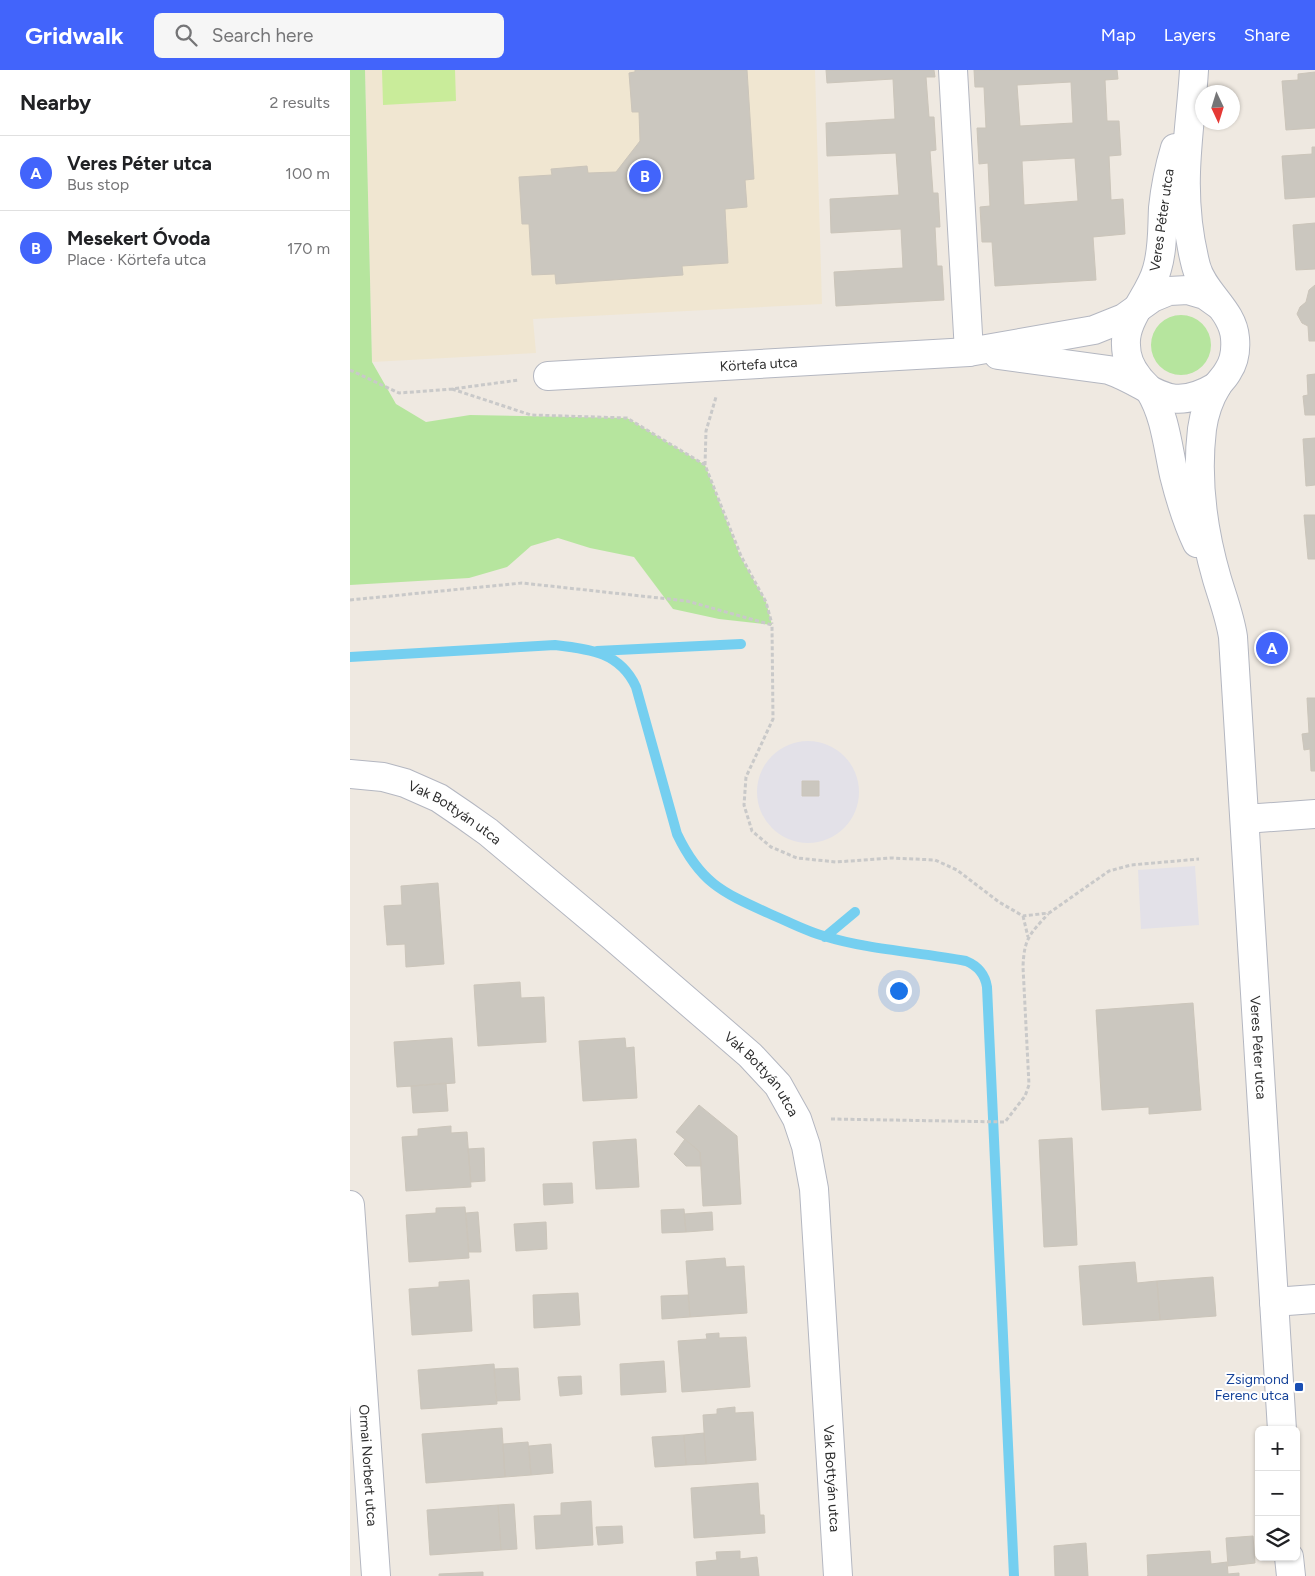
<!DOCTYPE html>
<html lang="en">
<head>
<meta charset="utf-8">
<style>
  body { margin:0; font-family:Figtree,sans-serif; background:#f6f6f6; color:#202124 }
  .controls { position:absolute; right:15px; bottom:15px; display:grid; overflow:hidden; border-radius:8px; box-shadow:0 1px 4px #0004 }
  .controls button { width:45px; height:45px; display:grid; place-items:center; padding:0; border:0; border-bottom:1px solid #e0e0e0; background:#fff; color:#202124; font:25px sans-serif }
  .compass { position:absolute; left:845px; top:15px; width:45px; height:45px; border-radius:50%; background:#fff; box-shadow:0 1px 4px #0004; rotate:176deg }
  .you { position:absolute; left:548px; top:920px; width:18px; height:18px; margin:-12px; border:4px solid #fff; border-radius:50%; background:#1a73e8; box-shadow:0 0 0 8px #1a73e833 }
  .badge { display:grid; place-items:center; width:32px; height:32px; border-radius:50%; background:#4264fb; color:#fff; font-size:16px; font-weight:700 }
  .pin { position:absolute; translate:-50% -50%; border:2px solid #fff; box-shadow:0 1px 5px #0006 }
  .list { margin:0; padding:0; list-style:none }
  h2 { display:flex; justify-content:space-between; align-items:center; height:65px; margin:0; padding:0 20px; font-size:21px }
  h2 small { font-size:16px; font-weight:400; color:#757577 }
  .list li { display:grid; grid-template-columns:32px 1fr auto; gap:15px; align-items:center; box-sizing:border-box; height:75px; padding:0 20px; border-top:1px solid #e0e0e0 }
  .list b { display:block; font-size:19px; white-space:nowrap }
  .list p { margin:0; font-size:16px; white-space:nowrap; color:#757577 }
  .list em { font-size:16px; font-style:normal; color:#757577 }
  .icon { flex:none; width:28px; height:28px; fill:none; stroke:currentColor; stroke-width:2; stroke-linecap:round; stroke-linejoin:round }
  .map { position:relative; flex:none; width:965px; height:1506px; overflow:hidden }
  header { display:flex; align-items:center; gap:30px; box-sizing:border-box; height:70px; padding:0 25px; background:#4264fb; color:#fff }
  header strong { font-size:24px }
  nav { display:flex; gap:28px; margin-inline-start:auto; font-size:18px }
  .search { width:350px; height:45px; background:#f6f6f6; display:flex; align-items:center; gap:12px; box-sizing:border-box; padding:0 18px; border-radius:8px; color:#757577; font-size:19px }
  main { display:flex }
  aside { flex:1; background:#fff }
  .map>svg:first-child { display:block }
  .industrial { fill:#e3e1e8 }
  .education { fill:#f0e6d1 }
  .green { fill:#b6e59e }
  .pitch { fill:#c9ec9a }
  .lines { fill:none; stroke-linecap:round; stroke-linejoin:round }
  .stream { stroke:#75cff0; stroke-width:10 }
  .building { fill:#cbc7bf; stroke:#cbc5ba; fill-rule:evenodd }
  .street-casing { stroke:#b4b7c1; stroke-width:30 }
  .path { stroke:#c9c9c9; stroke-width:3; stroke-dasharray:4 2.5; stroke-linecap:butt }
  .street { stroke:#fff; stroke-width:28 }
  .transit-dot { fill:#1a4fb4; stroke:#fff; stroke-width:2 }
  .labels { text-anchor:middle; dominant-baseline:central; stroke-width:4; stroke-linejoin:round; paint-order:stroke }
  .street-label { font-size:14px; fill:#2e2e2e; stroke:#fff }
  .transit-label { font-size:14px; fill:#164399; stroke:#fff; text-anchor:end }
</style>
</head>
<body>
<header>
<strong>Gridwalk</strong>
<div class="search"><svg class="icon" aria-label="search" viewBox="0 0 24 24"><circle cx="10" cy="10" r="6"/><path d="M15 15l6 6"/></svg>Search here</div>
<nav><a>Map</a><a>Layers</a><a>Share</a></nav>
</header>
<main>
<aside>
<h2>Nearby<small>2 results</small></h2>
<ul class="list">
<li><span class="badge">A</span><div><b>Veres Péter utca</b><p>Bus stop</p></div><em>100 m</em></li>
<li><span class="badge">B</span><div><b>Mesekert Óvoda</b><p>Place · Körtefa utca</p></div><em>170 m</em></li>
</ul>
</aside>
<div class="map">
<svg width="965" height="1506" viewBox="0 0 965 1506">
  <rect width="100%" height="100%" fill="#efe9e1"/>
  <!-- industrial -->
  <path class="industrial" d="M407 722a51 51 0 1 1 102 0a51 51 0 1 1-102 0Z
    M 845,796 L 849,855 L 791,859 L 788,800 Z"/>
  <!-- education -->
  <path class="education" d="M 15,0 L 465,0 L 472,234 L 183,249 L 186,283 L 22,292 Z"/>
  <!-- green -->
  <path class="green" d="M 0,0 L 15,0 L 22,292 L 46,334 L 76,352 L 120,345 L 277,348 L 355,395 L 390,486 L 416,532 L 422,555 L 369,549 L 323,539 L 284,487 L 240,478 L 208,468 L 181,476 L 157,497 L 119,508 L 0,515 Z
    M801 275a30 30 0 1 1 60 0a30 30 0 1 1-60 0Z"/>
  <!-- pitch -->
  <path class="pitch" d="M 32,0 L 105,0 L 106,31 L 33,35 Z"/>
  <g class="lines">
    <!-- stream -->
    <path class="stream" d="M 247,581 L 391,574
      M 0,587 L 205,575 C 239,579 270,582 286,617 L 327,764 C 350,812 371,822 418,843 C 437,851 455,861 474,866 C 519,880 570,882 616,891 C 628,896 635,904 637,917 L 664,1506
      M 475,867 L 505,842"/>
  </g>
  <!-- building -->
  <path class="building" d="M 285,0 L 397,0 L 404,109 L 395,110 L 397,137 L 375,139 L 378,193 L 332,196 L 333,205 L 206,214 L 205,204 L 182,205 L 179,154 L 172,154 L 169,107 L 202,105 L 201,99 L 237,96 L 238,103 L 266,102 L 290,71 L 289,42 L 282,42 L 279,3 L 285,2 Z
    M 476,0 L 584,0 L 585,7 L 576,7 L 579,47 L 584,47 L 586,80 L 580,81 L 583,123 L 588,123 L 590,157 L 585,157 L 587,196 L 592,196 L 594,230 L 486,236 L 484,202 L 553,198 L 551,159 L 481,163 L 480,129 L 549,125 L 546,83 L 477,86 L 476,53 L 545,49 L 543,9 L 477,13 Z
    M 624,0 L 767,0 L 768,9 L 755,10 L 757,51 L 769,51 L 771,85 L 759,86 L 761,130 L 773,129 L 775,164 L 743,167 L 746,210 L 645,216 L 642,172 L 632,172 L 630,137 L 640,136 L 638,93 L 629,94 L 627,58 L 636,58 L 634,17 L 625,17 ZM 721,12 L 723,53 L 670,56 L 667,15 ZM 725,88 L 728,131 L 674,135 L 672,91 Z
    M 965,2 L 965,58 L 936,60 L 932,11 L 948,10 L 948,4 Z
    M 962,77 L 965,77 L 965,127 L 935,129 L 932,86 L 962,84 Z
    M 965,153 L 965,199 L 946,200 L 943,155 Z
    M 965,215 L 965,271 L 959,271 L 958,256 L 952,253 L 947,244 L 950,237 L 956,232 L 959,220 Z
    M 965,304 L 965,345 L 955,345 L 953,326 L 958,325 L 957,305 Z
    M 965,368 L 965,415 L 956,416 L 953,369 Z
    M 954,445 L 965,445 L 965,489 L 958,489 Z
    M 957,628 L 965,628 L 965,701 L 961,701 L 960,679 L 954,680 L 952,664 L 959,663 Z
    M 452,711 L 469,711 L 469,726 L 452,726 Z
    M 88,813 L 94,894 L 56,897 L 55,874 L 37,875 L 34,836 L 52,835 L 51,816 Z
    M 170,912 L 171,928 L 194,927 L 196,972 L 128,976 L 124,915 Z
    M 843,933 L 851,1040 L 799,1044 L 799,1037 L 752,1040 L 746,940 Z
    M 102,968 L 105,1013 L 47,1017 L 44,972 Z
    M 275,968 L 276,978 L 284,977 L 287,1028 L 233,1031 L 229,971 Z
    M 96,1013 L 98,1041 L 63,1043 L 61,1016 Z
    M 349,1035 L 387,1066 L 391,1134 L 353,1136 L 350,1082 L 326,1062 Z
    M 101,1056 L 101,1063 L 117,1062 L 121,1117 L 56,1121 L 52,1067 L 68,1066 L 68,1059 Z
    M 722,1068 L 727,1175 L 694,1177 L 689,1070 Z
    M 286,1069 L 289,1117 L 246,1119 L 243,1072 Z
    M 335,1069 L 350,1082 L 351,1096 L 336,1096 L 324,1084 Z
    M 134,1078 L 135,1111 L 121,1112 L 118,1079 Z
    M 222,1113 L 223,1133 L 194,1135 L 193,1114 Z
    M 115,1137 L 119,1188 L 59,1192 L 56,1145 L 86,1143 L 86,1138 Z
    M 334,1139 L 336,1162 L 312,1163 L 311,1140 Z
    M 128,1142 L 131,1182 L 119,1182 L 116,1143 Z
    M 362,1142 L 363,1160 L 336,1162 L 334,1144 Z
    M 196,1152 L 197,1179 L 166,1181 L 164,1154 Z
    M 375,1188 L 376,1197 L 394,1196 L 397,1243 L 340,1247 L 336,1191 Z
    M 785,1192 L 787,1213 L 807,1211 L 810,1250 L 733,1255 L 729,1196 Z
    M 863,1207 L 866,1246 L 810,1250 L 807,1211 Z
    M 119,1210 L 122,1261 L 62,1265 L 59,1219 L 89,1217 L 89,1212 Z
    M 228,1223 L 230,1255 L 184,1258 L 183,1225 Z
    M 338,1225 L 340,1247 L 312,1249 L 311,1226 Z
    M 369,1263 L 369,1268 L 396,1267 L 400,1317 L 332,1322 L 328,1271 L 357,1269 L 356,1264 Z
    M 314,1291 L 316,1322 L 271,1325 L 270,1294 Z
    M 144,1294 L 147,1334 L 71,1339 L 68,1300 Z
    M 168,1298 L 170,1330 L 146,1331 L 144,1299 Z
    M 231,1306 L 232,1324 L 210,1326 L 208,1307 Z
    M 385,1337 L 385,1343 L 403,1342 L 406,1390 L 356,1394 L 353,1345 L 367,1344 L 367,1339 Z
    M 152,1358 L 155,1407 L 76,1413 L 72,1364 Z
    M 354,1363 L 356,1394 L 336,1395 L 334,1365 Z
    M 334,1365 L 336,1395 L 305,1397 L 302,1367 Z
    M 178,1372 L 181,1405 L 155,1407 L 153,1374 Z
    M 201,1374 L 203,1403 L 181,1405 L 179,1376 Z
    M 408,1413 L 410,1445 L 414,1445 L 415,1463 L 344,1468 L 341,1418 Z
    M 241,1431 L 243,1475 L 186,1479 L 184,1446 L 211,1445 L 211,1433 Z
    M 164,1434 L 167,1479 L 151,1480 L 148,1435 Z
    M 148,1435 L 151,1480 L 80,1485 L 77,1440 Z
    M 272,1456 L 273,1473 L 248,1475 L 246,1457 Z
    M 903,1466 L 905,1493 L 878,1496 L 876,1468 Z
    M 736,1473 L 738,1506 L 705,1506 L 704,1476 Z
    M 390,1481 L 390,1489 L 407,1487 L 409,1506 L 347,1506 L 346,1492 L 367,1490 L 366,1482 Z
    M 860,1481 L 861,1494 L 877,1492 L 878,1504 L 889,1503 L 889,1506 L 797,1506 L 798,1506 L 797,1485 Z
    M 133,1502 L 133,1506 L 89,1506 L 89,1504 Z"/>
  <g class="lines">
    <!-- street casing -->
    <g class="street-casing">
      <g id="street">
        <path d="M 603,0 L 619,282"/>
        <path id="s1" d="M 844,0 C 842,34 837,68 836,102 C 835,133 838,165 846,196 C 853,223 883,240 885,268 C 886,279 884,292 878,301 C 875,307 870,311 867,316 C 859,329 854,345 852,359 C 846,409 853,461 867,509 C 873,529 880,547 883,567 L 932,1360"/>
        <path d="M 825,78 C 819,98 815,118 813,138 C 812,158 813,179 807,199 C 801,224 774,249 776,275 C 776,287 780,297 788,307 C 791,312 797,316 800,321 C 815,345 818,378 824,405 C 830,429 837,452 847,473"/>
        <path d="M 648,285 L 759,300 C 805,316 816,346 867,316"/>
        <path id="s2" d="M 198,306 L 619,282 L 744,260 L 774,248 L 802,228 L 819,221 L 838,220 L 855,225 L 869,235"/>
        <path id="s3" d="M 0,704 L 33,707 L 55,713 L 89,728 L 114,745 L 138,762 L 261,865 L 400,985 L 428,1015 L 447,1049 L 456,1076 L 464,1119 L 488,1506"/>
        <path d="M 895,749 L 965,744"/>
        <path id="s4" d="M 0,1135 L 26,1506"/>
        <path d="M 924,1232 L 965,1229"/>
        <path d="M 939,1487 L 941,1506"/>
      </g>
    </g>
    <!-- path -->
    <path class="path" d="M 0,300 L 49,323 L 102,319 L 169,310
      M 102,319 L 181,345 L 277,348 L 355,395 L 391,486 L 416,532 L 422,554
      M 355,395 L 356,361 L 366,327
      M 0,530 L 172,513 L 337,531 L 422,555 L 423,649 L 396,707 L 394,735 L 402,761 L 421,777 L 447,788 L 486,792 L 541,788 L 585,790 L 607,800 L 649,832 L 673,846 L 699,843 L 759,801 L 781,795 L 849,789
      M 673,846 L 678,867
      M 481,1049 L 655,1052 L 675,1026 L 679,1015 L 673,897 C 674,868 680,864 698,844"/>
    <!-- street -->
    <use href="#street" class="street"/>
  </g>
  <!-- markers -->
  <rect class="transit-dot" x="944" y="1312" width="10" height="10" rx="2.5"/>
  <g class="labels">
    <!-- street labels -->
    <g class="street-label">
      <text transform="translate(812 150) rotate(-82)">Veres Péter utca</text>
      <text stroke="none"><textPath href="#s2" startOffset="211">Körtefa utca</textPath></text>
      <text stroke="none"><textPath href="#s3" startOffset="114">Vak Bottyán utca</textPath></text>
      <text stroke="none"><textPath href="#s1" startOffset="1002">Veres Péter utca</textPath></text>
      <text stroke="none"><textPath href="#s3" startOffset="519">Vak Bottyán utca</textPath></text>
      <text stroke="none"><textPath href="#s4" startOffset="261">Ormai Norbert utca</textPath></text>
      <text stroke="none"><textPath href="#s3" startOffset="939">Vak Bottyán utca</textPath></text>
    </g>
    <!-- transit labels -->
    <g class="transit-label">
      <text x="939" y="1309">Zsigmond<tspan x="939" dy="16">Ferenc utca</tspan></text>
    </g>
  </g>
</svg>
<div class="controls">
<button>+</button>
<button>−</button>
<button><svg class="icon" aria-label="layers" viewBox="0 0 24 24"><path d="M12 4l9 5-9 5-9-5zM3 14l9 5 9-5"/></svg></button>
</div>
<svg class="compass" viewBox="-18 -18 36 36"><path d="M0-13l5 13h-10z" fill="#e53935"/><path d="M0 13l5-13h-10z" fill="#757577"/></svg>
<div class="you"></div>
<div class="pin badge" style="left:922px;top:578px">A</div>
<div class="pin badge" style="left:295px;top:106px">B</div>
</div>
</main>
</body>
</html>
